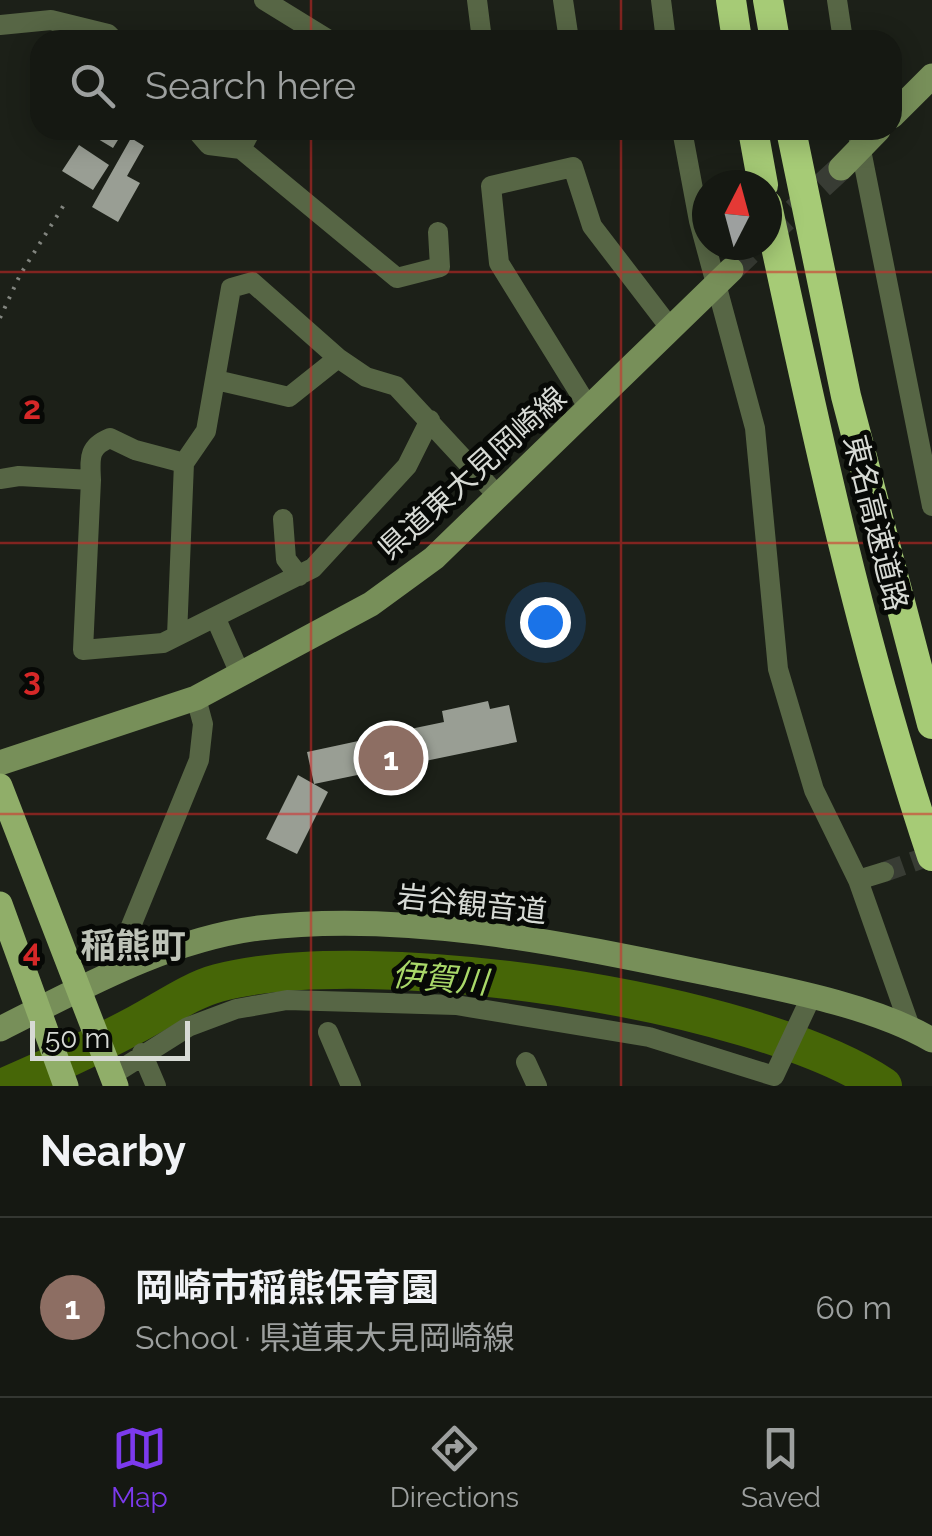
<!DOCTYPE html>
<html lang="en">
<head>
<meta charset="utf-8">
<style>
  body { margin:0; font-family:Raleway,"Noto Sans JP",sans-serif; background:#1e211b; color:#f1f3f6 }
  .compass { position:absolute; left:692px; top:170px; width:90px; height:90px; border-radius:50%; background:#151812; box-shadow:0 5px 25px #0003; rotate:6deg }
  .scale { position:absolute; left:30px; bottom:25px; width:160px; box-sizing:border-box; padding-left:10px; border:5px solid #d7dad5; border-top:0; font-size:28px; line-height:35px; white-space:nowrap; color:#d7dad5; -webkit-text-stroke:8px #070906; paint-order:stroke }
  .you { position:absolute; left:545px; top:622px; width:35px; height:35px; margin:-25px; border:8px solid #fff; border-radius:50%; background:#1a73e8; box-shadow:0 0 0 15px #1a73e833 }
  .badge { display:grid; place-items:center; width:65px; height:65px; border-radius:50%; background:#7c3aed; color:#fff; font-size:32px; font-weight:700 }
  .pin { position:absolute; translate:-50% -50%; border:5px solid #fff; box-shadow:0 2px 10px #0006 }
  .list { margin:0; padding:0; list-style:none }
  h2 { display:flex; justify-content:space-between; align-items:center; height:130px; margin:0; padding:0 40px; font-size:42px }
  h2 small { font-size:32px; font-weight:400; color:#9da09f }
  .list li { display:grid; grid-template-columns:65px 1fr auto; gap:30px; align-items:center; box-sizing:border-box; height:180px; padding:0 40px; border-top:2px solid #343732 }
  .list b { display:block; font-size:38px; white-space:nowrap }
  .list p { margin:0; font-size:32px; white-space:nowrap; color:#9da09f }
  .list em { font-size:32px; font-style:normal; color:#9da09f }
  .icon { flex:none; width:55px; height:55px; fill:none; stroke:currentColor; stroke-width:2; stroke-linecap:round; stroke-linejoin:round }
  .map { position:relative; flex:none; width:932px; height:1086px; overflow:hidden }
  .search { position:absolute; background:#151812; box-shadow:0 5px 25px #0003; left:30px; right:30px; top:30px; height:110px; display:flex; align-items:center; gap:25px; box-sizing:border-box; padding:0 35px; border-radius:30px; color:#9da09f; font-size:38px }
  .sheet { height:310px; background:#151812 }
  nav { display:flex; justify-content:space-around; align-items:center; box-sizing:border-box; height:140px; border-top:2px solid #343732; background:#151812; font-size:28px; color:#9da09f }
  nav a { display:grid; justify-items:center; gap:5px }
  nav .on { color:#7c3aed }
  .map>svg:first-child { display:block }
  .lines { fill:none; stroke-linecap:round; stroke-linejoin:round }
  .river { stroke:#466607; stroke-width:38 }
  .building { fill:#999e94 }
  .street-tunnel { stroke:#383c34; stroke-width:20; stroke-dasharray:20 10; stroke-linecap:butt }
  .secondary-tunnel { stroke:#383c34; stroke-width:25; stroke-dasharray:25 12; stroke-linecap:butt }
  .path { stroke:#82857f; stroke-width:4; stroke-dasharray:2.5 8; stroke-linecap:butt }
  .street { stroke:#576645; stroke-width:20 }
  .secondary { stroke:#778f59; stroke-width:25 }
  .primary { stroke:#90ae69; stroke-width:25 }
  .highway { stroke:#a6cb76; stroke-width:30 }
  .grid { fill:none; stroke:#d62828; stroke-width:2.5; stroke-opacity:0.55 }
  .labels { text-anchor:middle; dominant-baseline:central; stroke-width:10; stroke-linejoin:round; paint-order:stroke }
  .street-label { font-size:30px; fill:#d7dad5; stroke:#070906 }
  .water-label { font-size:32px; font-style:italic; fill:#a9d869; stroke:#070906 }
  .quarter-label { font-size:35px; font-weight:bold; fill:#bec3b8; stroke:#070906 }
  .grid-label { font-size:32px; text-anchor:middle; font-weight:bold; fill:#d62828; stroke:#070906; stroke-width:10; stroke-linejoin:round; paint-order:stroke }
</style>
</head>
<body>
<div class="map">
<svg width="932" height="1086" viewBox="0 0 932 1086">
  <rect width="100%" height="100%" fill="#1c2018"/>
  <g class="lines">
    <!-- river -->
    <path class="river" d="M 6,1086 C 50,1067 94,1047 137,1024 C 162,1011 191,990 218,983 C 369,943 753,999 883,1086"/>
  </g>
  <!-- building -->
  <path class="building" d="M 83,130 L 112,130 L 121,135 L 113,148 Z
    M 131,138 L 144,146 L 127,176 L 140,183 L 118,222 L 92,207 Z
    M 79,145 L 109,165 L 93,190 L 62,171 Z
    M 488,701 L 490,709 L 509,705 L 517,742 L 314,784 L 307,752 L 377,737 L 382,760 L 396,757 L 391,733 L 444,722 L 442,711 Z
    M 298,775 L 328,792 L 297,854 L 266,839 Z"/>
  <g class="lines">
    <!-- street-tunnel -->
    <path class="street-tunnel" d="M 884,872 L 932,855"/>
    <!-- secondary-tunnel -->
    <path class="secondary-tunnel" d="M 767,236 L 841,168
      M 731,270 L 757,245"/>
    <!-- path -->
    <path class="path" d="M 0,318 L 20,275 L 67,200"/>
    <!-- street -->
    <path class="street" d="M 264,0 L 329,40
      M 477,0 L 482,40
      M 563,0 L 569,40
      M 661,0 L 666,40
      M 837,0 L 843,40
      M 0,25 L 51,20 L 108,34 L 114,40
      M 196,130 L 209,145 L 241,149 L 251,130
      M 682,130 L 699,221 L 755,428 L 778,669 L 814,790 L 858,880 L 910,1027
      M 857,130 L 932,506
      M 241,149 L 397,278 L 440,267 L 438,232
      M 216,380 L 289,397 L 338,358
      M 590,410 L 499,263 L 491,186 L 573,167 L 592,226 L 671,329
      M 0,479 L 19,476 L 91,480 C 90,458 88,447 110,438 L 135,450 L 184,463 L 206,431 L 231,288 L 252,282 L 338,358 L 366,377 L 396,386 L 499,497
      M 91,480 L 83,650 L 163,643 L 313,568 L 407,466 L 430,420
      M 283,519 L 286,559 L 299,576
      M 216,619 L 241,676
      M 177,636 L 184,463
      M 858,880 L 884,872
      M 113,970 L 199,760 L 203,724 L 196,698
      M 328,1032 L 351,1086
      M 142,1053 L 156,1086
      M 526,1062 L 537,1086
      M 112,1075 L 188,1027 L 236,1009 L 287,1000 L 456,1005 L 649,1037 L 774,1076 L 812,995"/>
    <!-- secondary -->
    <path class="secondary" d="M 892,116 L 932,76
      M 841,168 L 878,130
      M 0,763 L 196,698 L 371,604 L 434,558 L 731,270
      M 0,1029 C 82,988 166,940 259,928 C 409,910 569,945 716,975 C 783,989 874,1006 932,1040"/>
    <!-- primary -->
    <path class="primary" d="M 0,786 L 116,1086
      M 0,904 L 66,1086"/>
    <!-- highway -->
    <path class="highway" d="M 731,0 L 737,40
      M 768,0 L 775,40
      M 753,130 L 763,185
      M 791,130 L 846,396 L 932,724
      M 767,205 C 814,423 861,644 932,856"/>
  </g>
  <!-- grid -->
  <path class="grid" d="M 311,0 L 311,40M 621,0 L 621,40M 311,130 L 311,1086M 621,130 L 621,1086M 0,272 L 932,272M 0,543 L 932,543M 0,814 L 932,814"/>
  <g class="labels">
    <!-- street labels -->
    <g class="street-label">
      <text transform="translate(472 473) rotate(-42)">県道東大見岡崎線</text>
      <text transform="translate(876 523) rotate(76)">東名高速道路</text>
      <text transform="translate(472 904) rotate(6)">岩谷観音道</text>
    </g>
    <!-- water labels -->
    <g class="water-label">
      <text transform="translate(440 978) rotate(5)">伊賀川</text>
    </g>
    <!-- quarter labels -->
    <g class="quarter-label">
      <text x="133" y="945">稲熊町</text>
    </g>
  </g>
  <g class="grid-label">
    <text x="32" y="419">2</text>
    <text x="32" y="690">3</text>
    <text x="32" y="962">4</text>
  </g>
</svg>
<svg class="compass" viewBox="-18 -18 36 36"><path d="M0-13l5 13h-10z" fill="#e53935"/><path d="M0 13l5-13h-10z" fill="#9da09f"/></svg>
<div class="scale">50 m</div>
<div class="you"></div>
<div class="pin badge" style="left:391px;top:758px;background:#8d6e63">1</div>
<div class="search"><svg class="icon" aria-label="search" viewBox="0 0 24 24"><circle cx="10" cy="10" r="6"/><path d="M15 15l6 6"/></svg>Search here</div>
</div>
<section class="sheet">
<h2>Nearby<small></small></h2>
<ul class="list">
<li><span class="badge" style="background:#8d6e63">1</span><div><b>岡崎市稲熊保育園</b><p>School · 県道東大見岡崎線</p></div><em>60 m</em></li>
</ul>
</section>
<nav>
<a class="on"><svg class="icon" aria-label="map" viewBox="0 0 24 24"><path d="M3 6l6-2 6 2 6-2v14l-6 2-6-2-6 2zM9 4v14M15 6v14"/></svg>Map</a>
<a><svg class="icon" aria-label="directions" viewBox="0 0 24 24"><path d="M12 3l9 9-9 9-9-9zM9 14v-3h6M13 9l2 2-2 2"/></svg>Directions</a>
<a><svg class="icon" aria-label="saved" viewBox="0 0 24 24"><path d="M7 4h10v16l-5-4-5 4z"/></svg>Saved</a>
</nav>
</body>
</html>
